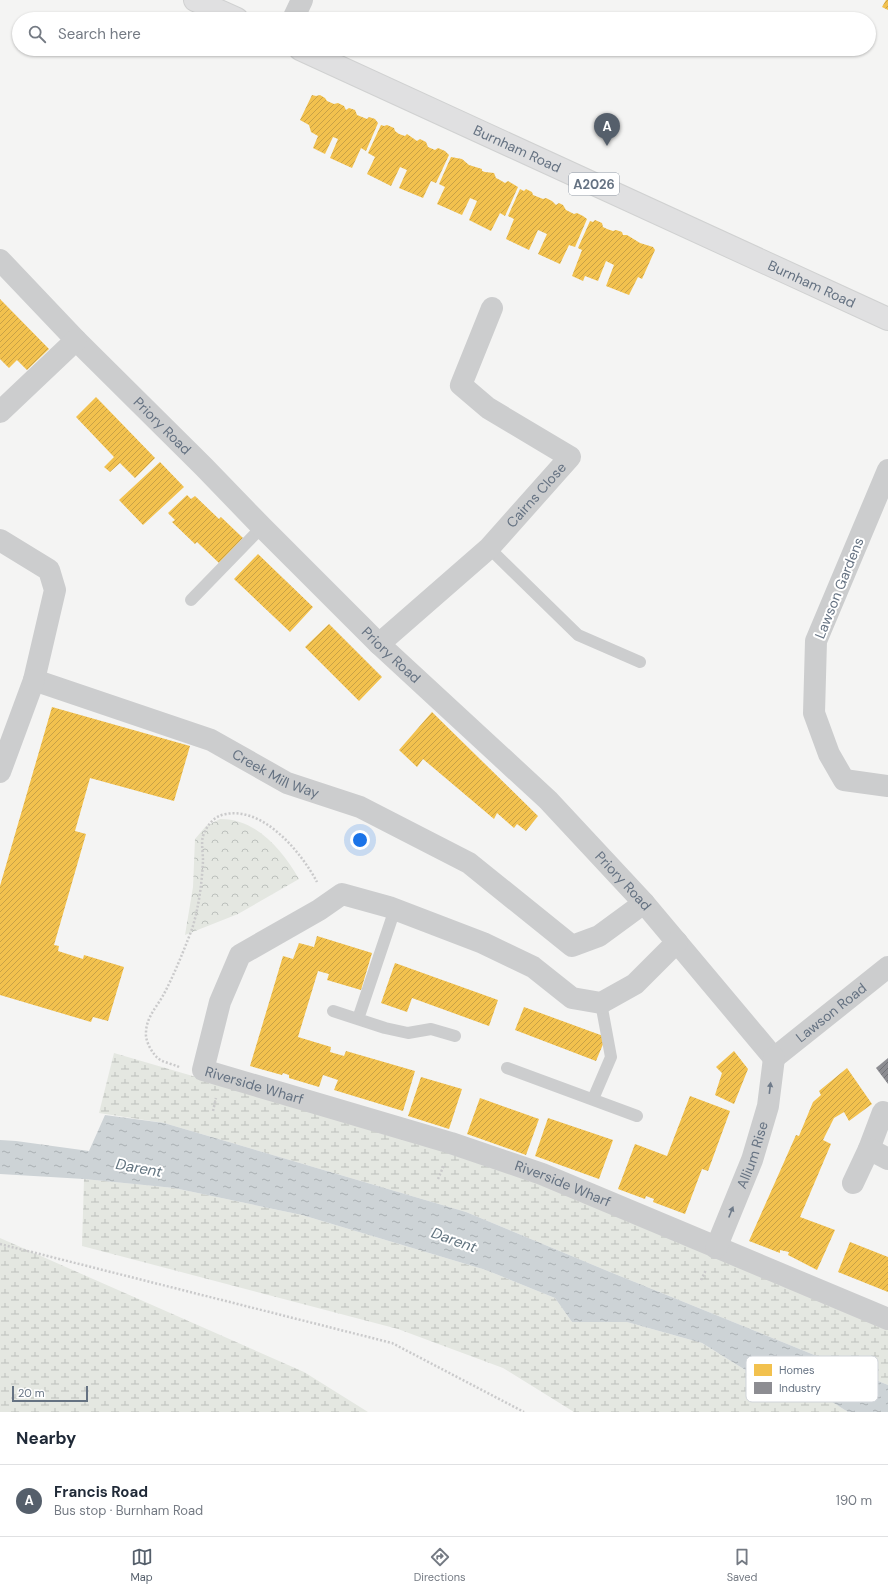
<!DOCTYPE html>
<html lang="en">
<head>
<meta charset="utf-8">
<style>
  body { margin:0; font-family:"DM Sans",sans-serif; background:#f6f6f7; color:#1f2937 }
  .scale { position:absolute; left:12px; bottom:10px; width:76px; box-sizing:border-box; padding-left:4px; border:2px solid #657282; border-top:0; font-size:11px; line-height:14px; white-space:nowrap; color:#657282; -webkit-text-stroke:3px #fff; paint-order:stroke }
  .you { position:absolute; left:360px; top:840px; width:14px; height:14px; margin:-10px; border:3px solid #fff; border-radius:50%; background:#1a73e8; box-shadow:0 0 0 6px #1a73e833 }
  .badge { display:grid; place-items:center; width:26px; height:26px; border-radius:50%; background:#555f6b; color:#fff; font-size:13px; font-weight:700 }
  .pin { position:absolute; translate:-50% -33px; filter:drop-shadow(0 1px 2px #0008) }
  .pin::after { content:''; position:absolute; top:21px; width:14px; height:12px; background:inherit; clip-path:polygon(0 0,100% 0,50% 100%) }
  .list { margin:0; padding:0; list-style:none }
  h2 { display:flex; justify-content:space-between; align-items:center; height:52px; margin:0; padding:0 16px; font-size:17px }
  h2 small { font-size:13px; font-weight:400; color:#747a83 }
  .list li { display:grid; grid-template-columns:26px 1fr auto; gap:12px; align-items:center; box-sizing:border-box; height:72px; padding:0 16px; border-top:1px solid #e0e1e3 }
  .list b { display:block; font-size:15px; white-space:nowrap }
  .list p { margin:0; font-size:13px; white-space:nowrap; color:#747a83 }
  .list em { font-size:13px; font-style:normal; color:#747a83 }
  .icon { flex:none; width:22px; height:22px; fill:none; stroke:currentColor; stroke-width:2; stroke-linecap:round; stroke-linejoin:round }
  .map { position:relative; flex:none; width:888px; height:1412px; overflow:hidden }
  .search { position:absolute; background:#fff; box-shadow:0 1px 3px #0004; left:12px; right:12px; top:12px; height:44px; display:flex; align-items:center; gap:10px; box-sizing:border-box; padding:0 14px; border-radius:22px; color:#747a83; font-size:15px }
  .sheet { height:124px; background:#fff }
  nav { display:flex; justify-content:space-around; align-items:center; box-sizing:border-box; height:56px; border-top:1px solid #e0e1e3; background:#fff; font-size:11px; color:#747a83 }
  nav a { display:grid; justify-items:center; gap:2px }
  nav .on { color:#555f6b }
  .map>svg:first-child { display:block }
  .wetland { fill:url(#wetland-marsh) }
  .park { fill:url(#park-crowns) }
  .water { fill:url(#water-ripples) }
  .homes { fill:url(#homes-hatch) }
  .industry { fill:url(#industry-hatch) }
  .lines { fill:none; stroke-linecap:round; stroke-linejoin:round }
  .primary-casing { stroke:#d0d1d1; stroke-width:24 }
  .path { stroke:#cacacb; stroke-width:2.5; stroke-dasharray:2 2; stroke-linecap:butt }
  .service { stroke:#cccdce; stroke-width:12 }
  .minor { stroke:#cccdce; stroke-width:22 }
  .primary { stroke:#e0e0e1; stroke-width:22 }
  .oneway { fill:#6f7b8a }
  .labels { text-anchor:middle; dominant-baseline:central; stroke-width:4; stroke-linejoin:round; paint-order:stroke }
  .shield { fill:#fff; stroke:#939ca8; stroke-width:1 }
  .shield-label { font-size:13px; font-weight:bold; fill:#657282 }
  .street-label { font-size:14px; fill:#657282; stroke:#fff }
  .water-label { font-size:15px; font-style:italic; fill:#61737f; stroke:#fff }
  .key { fill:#fff; stroke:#d1d5da; stroke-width:1 }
  .key-label { font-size:11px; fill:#657282 }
</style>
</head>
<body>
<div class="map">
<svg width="888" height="1412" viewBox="0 0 888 1412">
  <defs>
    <pattern id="wetland-marsh" width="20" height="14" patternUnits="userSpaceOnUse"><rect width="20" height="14" fill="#e4e7e1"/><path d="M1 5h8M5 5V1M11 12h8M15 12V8" fill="none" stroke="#bcc0bc"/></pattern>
    <pattern id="park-crowns" width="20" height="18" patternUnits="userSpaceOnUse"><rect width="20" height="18" fill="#e4e7e1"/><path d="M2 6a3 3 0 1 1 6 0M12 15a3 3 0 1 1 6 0" fill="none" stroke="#bcc0bc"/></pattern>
    <pattern id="water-ripples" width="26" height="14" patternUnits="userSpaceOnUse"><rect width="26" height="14" fill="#cdd3d6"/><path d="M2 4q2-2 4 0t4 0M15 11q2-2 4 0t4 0" fill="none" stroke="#aab0b3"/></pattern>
    <pattern id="homes-hatch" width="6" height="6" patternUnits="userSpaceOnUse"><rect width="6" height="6" fill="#f2c14e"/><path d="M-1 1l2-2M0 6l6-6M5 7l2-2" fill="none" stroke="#c8a146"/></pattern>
    <pattern id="industry-hatch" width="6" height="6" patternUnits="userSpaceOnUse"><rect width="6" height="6" fill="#8d8d92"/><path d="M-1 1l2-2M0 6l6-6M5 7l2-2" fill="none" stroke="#717277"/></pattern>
  </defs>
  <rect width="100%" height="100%" fill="#f4f4f3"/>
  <!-- wetland -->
  <path class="wetland" d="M 114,1053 L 453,1152 L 570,1196 L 888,1328 L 888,1385 L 610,1272 L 466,1212 L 164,1123 L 99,1113 Z
    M 84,1179 L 174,1188 L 302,1215 L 486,1270 L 555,1298 L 572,1322 L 627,1322 L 702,1343 L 763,1381 L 818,1393 L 848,1412 L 574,1412 L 503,1368 L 398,1329 L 82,1246 Z
    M 0,1238 L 304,1372 L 368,1412 L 0,1412 Z"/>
  <!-- park -->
  <path class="park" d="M 220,819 C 256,818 283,851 299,879 L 238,914 L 185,935 L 193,887 L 195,839 L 206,826 Z"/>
  <!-- water -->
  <path class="water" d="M 105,1115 L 164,1123 L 466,1212 L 610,1272 L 888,1385 L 888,1412 L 848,1412 L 818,1393 L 763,1381 L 702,1343 L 627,1322 L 572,1322 L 555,1298 L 486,1270 L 302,1215 L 174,1188 L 84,1179 L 0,1174 L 0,1140 L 16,1141 L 89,1151 Z"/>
  <!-- homes -->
  <path class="homes" d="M 886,0 L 888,0 L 888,10 L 882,7 Z
    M 312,95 L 316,96 L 320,95 L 325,98 L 327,101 L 334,104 L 338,103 L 344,106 L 346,110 L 349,108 L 355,110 L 357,115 L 367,119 L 369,117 L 375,119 L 378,123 L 366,151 L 361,148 L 352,168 L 330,158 L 338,139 L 333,137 L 325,154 L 313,148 L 318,136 L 311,132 L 309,125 L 300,120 Z
    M 381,125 L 384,126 L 387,125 L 394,128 L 395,131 L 399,134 L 405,136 L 407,134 L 417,141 L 420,139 L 426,142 L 428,147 L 435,150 L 438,148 L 445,151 L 449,155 L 436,183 L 431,181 L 423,198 L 399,188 L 407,170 L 400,167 L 391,186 L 367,174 L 375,157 L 368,153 Z
    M 451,157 L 462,159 L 469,165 L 482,169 L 482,171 L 485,172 L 494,173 L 496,178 L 500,180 L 505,183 L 508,181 L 518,187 L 505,216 L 500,213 L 491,231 L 469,220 L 477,201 L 470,198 L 462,215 L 437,204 L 445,187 L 439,184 Z
    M 520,189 L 524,191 L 526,189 L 532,192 L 533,195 L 543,199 L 546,198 L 552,201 L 556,205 L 559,203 L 563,205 L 566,210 L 574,214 L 577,213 L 583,216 L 587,219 L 575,247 L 569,245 L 560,264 L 538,254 L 547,234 L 538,230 L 529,250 L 506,239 L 514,219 L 508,216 Z
    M 595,220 L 602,223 L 603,227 L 607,229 L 613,231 L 616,230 L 622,232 L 623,235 L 627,235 L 640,243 L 653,247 L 655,250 L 642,279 L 638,277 L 629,295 L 606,286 L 614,265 L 606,261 L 598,281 L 585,276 L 583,281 L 572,276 L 582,250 L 578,248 L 590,221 L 593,222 Z
    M 0,299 L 49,349 L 27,370 L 17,360 L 9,368 L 0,359 Z
    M 96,397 L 155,458 L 135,478 L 120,463 L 110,472 L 104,467 L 114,457 L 76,417 Z
    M 160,462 L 184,487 L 143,525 L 119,500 Z
    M 187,495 L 191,499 L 195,496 L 219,519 L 221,517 L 243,538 L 219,563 L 197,542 L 195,544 L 172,522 L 175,520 L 168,513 Z
    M 258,554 L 313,607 L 290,632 L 234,579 Z
    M 329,624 L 382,677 L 359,701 L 305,647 Z
    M 52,707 L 190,746 L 174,801 L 90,778 L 75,831 L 86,834 L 54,945 L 59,946 L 58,951 L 83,959 L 84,955 L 124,967 L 108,1021 L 93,1017 L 91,1022 L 0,995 L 0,886 Z
    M 432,712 L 538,816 L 526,831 L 517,824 L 514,828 L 497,813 L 494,819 L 423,759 L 417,767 L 399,750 Z
    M 317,936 L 372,953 L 361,990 L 327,980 L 329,974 L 318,971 L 298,1037 L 331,1047 L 330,1052 L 344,1056 L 346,1051 L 415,1071 L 403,1111 L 334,1090 L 338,1080 L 323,1075 L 319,1087 L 289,1078 L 289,1075 L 283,1073 L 282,1075 L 250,1066 L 283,956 L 293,959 L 299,943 L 314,947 Z
    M 395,963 L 498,1000 L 489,1026 L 412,998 L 407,1012 L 381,1003 Z
    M 524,1007 L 606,1037 L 596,1061 L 515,1030 Z
    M 734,1051 L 748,1069 L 734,1104 L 715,1095 L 722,1073 L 716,1067 Z
    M 847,1068 L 872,1104 L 849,1121 L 844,1112 L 834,1118 L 823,1140 L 831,1144 L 800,1217 L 835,1230 L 817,1270 L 788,1255 L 789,1252 L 780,1250 L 780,1253 L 749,1241 L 796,1135 L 799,1136 L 813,1102 L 821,1095 L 819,1091 Z
    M 421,1077 L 462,1089 L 449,1129 L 408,1116 Z
    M 690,1096 L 730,1111 L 708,1171 L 702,1169 L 685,1214 L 653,1202 L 654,1199 L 646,1196 L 645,1199 L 618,1189 L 635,1144 L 667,1156 Z
    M 480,1098 L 539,1119 L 526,1155 L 467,1134 Z
    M 548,1118 L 613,1140 L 599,1179 L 535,1156 Z
    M 850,1242 L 888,1257 L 888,1292 L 838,1272 Z"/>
  <!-- industry -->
  <path class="industry" d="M 888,1058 L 888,1084 L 876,1068 Z"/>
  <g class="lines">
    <!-- primary casing -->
    <g class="primary-casing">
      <g id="primary">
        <path d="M 195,0 L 237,19"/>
        <path id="s7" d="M 300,49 L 888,319"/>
      </g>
    </g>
    <!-- path -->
    <path class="path" d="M 179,1067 C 173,1064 165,1063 159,1059 C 153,1055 145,1041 146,1033 C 146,1016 159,1005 166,990 C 176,970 184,950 192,929 C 199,907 202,882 203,860 C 203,853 201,843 203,836 C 207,825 214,816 226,814 C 264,807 301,852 317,882
      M 213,1111 L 216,1098
      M 438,1179 L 444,1165
      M 0,1244 L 392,1343 L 524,1412
      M 701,1280 L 706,1270"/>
    <!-- service -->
    <path class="service" d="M 489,548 L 578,635 L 640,662
      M 191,600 L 262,527
      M 333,1011 L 385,1028 L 408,1033 L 431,1029 L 455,1036
      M 358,1019 L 395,909
      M 507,1068 L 637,1116
      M 593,1099 L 611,1057 L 601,1003"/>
    <!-- minor -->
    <g class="minor">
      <path d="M 293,19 L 302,0"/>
      <path id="s1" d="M 0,260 L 76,340 L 204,467 L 262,527 L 379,644 L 548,800 L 644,903 L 774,1058"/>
      <path d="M 0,412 L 76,340"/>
      <path d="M 888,470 L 816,641 L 814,713 L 829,754 L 844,780 L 888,786"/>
      <path id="s2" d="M 0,540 L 49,570 L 55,590 L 34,680 L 211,740 L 287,783 L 360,807 L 469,863 L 572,946 L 599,936 L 644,903"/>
      <path id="s3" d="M 379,644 L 489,548 L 570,457 L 488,408 L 461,385 L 492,308"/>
      <path d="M 0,772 L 34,680"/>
      <path id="s4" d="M 677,942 L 635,984 L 601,1003 L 572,998 L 533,967 L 483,943 L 389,907 L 342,894 L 319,910 L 240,955 L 220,1002 L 203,1070 L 451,1143 L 542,1174 L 888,1319"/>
      <path id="s5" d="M 774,1058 L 888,967"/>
      <path d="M 869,1149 L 883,1112"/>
      <path d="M 853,1183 L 869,1149 L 888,1159"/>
      <path id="s6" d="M 716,1248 L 752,1160 L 768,1106 L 774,1058"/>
    </g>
    <!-- primary -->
    <use href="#primary" class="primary"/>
  </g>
  <!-- one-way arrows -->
  <defs><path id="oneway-solid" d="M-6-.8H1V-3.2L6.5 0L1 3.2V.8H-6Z"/></defs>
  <g class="oneway">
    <use href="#oneway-solid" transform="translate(770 1088) rotate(-83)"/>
    <use href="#oneway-solid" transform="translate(731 1212) rotate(-68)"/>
  </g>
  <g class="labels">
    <!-- shield labels -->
    <rect class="shield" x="569" y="173" width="50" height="22" rx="3"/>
    <g class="shield-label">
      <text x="594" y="184">A2026</text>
    </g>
    <!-- street labels -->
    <g class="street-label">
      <text stroke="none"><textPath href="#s7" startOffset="239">Burnham Road</textPath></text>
      <text stroke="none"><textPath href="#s7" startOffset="563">Burnham Road</textPath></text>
      <text stroke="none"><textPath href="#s1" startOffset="232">Priory Road</textPath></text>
      <text stroke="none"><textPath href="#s3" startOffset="217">Cairns Close</textPath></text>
      <text transform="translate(839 588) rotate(-68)">Lawson Gardens</text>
      <text stroke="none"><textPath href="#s1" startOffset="556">Priory Road</textPath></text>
      <text stroke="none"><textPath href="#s2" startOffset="431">Creek Mill Way</textPath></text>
      <text stroke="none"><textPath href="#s1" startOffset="880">Priory Road</textPath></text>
      <text stroke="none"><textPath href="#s5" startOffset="73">Lawson Road</textPath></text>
      <text stroke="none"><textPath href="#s4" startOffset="676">Riverside Wharf</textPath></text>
      <text stroke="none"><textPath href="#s6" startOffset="100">Allium Rise</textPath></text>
      <text stroke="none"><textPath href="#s4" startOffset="1000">Riverside Wharf</textPath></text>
    </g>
    <!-- water labels -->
    <g class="water-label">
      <text transform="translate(139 1168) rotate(10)">Darent</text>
      <text transform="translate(454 1240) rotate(20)">Darent</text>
    </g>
  </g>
  <!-- legend -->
  <rect x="746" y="1356" width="132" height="46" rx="6" class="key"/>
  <rect x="754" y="1364" width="18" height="12" fill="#f2c14e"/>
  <rect x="754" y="1382" width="18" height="12" fill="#8d8d92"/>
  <g class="key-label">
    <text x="779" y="1374">Homes</text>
    <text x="779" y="1392">Industry</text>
  </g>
</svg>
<div class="scale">20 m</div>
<div class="you"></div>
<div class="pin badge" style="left:607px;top:146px">A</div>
<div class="search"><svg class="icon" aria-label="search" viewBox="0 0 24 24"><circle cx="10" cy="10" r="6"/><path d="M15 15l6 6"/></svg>Search here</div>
</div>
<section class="sheet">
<h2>Nearby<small></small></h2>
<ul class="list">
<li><span class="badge">A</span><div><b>Francis Road</b><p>Bus stop · Burnham Road</p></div><em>190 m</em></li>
</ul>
</section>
<nav>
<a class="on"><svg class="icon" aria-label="map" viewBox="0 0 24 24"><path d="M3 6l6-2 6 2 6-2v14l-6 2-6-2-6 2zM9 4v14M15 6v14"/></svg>Map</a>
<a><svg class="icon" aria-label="directions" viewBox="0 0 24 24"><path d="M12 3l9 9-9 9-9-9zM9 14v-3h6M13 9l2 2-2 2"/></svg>Directions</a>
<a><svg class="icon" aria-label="saved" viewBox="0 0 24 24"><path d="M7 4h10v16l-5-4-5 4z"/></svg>Saved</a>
</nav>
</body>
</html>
